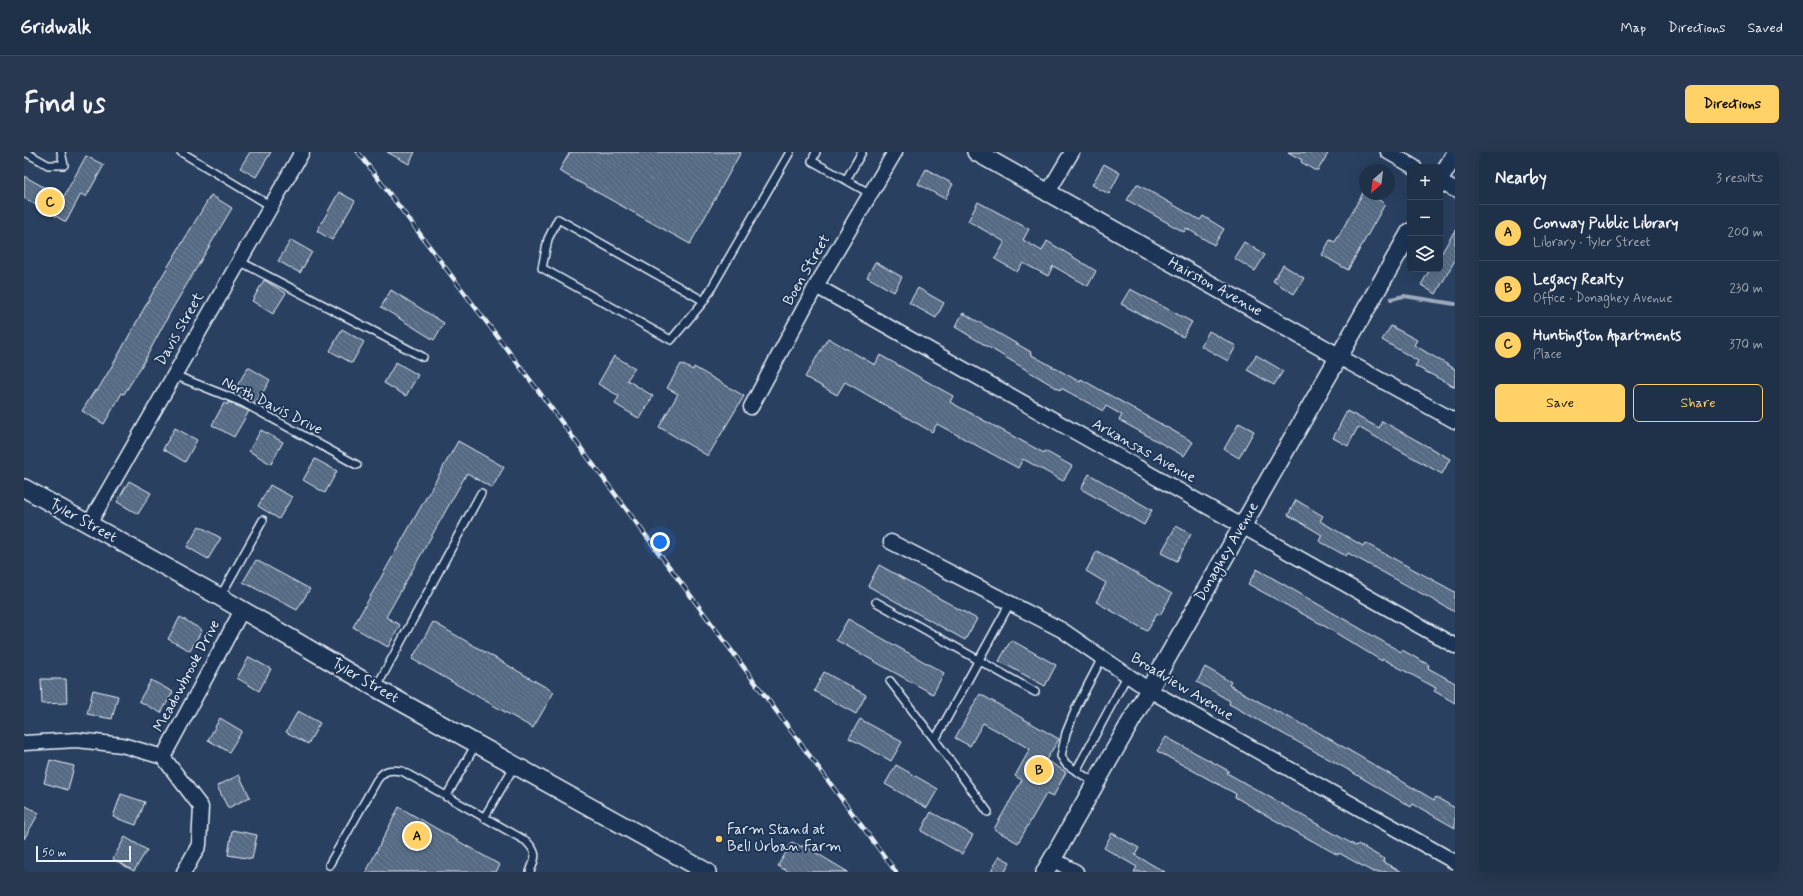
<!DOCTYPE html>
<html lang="en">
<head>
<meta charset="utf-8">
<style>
  body { margin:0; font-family:Mynerve,sans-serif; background:#273850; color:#f1f3f6 }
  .controls { position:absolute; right:12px; top:12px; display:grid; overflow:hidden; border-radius:6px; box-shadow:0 4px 16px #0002 }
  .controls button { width:36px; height:36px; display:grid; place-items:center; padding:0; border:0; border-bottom:1px solid #3c4b61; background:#1f3049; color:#f1f3f6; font:20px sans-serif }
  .compass { position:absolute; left:1335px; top:12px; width:36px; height:36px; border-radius:50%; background:#1f3049; box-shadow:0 4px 16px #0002; rotate:208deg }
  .scale { position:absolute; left:12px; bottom:10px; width:95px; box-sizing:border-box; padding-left:4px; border:2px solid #e8f1f8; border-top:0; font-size:11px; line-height:14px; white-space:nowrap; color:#e8f1f8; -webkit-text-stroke:3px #1d3557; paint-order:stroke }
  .you { position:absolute; left:636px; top:390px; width:14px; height:14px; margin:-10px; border:3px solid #fff; border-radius:50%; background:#1a73e8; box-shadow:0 0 0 6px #1a73e833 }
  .badge { display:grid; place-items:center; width:26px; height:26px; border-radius:50%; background:#ffd166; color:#111; font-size:13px; font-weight:700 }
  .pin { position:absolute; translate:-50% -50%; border:2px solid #fff; box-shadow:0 1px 4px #0006 }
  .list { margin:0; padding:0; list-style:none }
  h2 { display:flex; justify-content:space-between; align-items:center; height:52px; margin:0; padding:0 16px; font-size:17px }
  h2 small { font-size:13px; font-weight:400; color:#a1a9b4 }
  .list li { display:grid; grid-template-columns:26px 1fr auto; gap:12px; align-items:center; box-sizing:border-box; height:56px; padding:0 16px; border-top:1px solid #3c4b61 }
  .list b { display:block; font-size:15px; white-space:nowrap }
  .list p { margin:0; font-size:13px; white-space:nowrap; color:#a1a9b4 }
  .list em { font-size:13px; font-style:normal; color:#a1a9b4 }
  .actions { display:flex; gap:8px; padding:12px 16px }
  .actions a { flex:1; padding:9px 0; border:1px solid #ffd166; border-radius:6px; text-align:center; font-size:14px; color:#ffd166 }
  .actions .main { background:#ffd166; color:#111 }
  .icon { flex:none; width:22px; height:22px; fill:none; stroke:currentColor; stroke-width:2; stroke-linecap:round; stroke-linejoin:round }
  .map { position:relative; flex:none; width:1431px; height:720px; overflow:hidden; border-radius:6px }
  header { display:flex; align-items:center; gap:24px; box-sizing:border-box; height:56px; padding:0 20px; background:#1f3049; border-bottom:1px solid #3c4b61 }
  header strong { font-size:19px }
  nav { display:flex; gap:22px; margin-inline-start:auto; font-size:14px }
  .intro { display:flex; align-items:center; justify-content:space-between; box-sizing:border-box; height:96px; padding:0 24px }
  h1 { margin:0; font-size:28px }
  .button { padding:10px 18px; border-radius:6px; background:#ffd166; color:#111; font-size:14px; font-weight:700 }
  main { display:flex; gap:24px; padding:0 24px }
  aside { flex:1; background:#1f3049; border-radius:6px; box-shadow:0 4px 16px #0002 }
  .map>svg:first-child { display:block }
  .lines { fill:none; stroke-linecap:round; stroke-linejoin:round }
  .stream { stroke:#9dabbd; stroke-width:4 }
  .building { fill:url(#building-back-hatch); stroke:#e8f1f8 }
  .service-casing { stroke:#e8f1f8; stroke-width:10 }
  .minor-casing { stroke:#e8f1f8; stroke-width:17 }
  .tertiary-casing { stroke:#e8f1f8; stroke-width:20 }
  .service { stroke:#1d3557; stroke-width:7 }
  .minor { stroke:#1d3557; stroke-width:14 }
  .tertiary { stroke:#1d3557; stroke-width:17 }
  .rail-casing { stroke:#e8f1f8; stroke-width:4.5 }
  .rail { stroke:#1d3557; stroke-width:3; stroke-dasharray:9; stroke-linecap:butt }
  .poi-dot { fill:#ffd166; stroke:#1d3557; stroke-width:1.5 }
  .labels { text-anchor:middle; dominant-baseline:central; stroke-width:4; stroke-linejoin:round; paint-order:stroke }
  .street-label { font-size:15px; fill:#e8f1f8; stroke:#1d3557 }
  .poi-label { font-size:15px; fill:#e8f1f8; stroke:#1d3557; text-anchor:start }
</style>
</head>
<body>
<header>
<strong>Gridwalk</strong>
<nav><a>Map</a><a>Directions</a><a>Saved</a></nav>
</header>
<div class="intro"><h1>Find us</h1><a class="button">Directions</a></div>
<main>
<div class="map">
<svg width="1431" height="720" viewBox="0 0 1431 720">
  <defs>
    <pattern id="building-back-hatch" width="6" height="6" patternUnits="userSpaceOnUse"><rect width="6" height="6" fill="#556a83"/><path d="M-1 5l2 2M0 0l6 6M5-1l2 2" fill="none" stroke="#6d8095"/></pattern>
  </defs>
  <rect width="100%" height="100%" fill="#294061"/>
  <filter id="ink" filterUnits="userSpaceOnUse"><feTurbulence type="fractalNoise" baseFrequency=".025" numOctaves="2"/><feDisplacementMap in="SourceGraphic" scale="8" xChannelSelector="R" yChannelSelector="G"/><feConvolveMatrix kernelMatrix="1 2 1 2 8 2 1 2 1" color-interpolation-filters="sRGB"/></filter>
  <g filter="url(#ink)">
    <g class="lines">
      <!-- stream -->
      <path class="stream" d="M 1367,147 L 1380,144 L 1431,152"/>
    </g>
    <!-- building -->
    <path class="building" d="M 226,0 L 247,0 L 232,25 L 216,16 Z
      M 363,0 L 391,0 L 385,12 Z
      M 546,0 L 717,0 L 666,92 L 535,19 Z
      M 1264,0 L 1305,0 L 1294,18 L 1290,18 L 1277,10 L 1278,8 Z
      M 62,4 L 80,13 L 62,45 L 57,42 L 42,70 L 0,46 L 0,24 L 39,46 Z
      M 1080,12 L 1096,21 L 1085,42 L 1068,33 Z
      M 902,17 L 929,32 L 921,47 L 894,32 Z
      M 1113,32 L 1176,68 L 1179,64 L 1200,77 L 1190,93 L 1162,76 L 1160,80 L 1103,48 Z
      M 1340,39 L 1341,42 L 1346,42 L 1361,52 L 1324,118 L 1298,103 L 1306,88 L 1311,90 Z
      M 315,40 L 331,49 L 308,88 L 293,79 Z
      M 187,43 L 208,56 L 147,159 L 117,215 L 100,242 L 98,241 L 80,272 L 58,259 L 71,238 L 73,239 L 91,209 L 134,131 Z
      M 954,50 L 1005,77 L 999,88 L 1018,99 L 1023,89 L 1072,119 L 1064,134 L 1029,114 L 1024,124 L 999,111 L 993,120 L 971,107 L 981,90 L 944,69 Z
      M 1431,78 L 1431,108 L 1412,142 L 1397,133 L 1406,117 L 1416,117 L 1416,104 Z
      M 267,88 L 288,100 L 276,121 L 254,109 Z
      M 1220,90 L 1241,103 L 1231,119 L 1210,106 Z
      M 851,110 L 878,125 L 870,140 L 843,125 Z
      M 1259,113 L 1280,126 L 1270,142 L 1249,129 Z
      M 240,128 L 262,141 L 249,162 L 228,149 Z
      M 894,136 L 920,151 L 912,166 L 885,151 Z
      M 1106,137 L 1168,170 L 1159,185 L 1097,152 Z
      M 367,138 L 420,171 L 410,188 L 357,155 Z
      M 939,161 L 1007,200 L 1006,202 L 1056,230 L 1057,227 L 1169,290 L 1160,304 L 1095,268 L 1098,263 L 1082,254 L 1079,259 L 1037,236 L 1036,238 L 931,175 Z
      M 1367,174 L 1393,188 L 1390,193 L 1431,217 L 1431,235 L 1391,214 L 1394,209 L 1358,188 Z
      M 318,177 L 340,190 L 328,211 L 306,199 Z
      M 1185,179 L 1212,194 L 1204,209 L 1177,194 Z
      M 804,186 L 851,213 L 856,203 L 929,244 L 926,250 L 1020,301 L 1021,299 L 1048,314 L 1039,329 L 999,307 L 994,316 L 913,272 L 908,280 L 821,230 L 813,243 L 781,225 Z
      M 1232,203 L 1259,219 L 1250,233 L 1223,218 Z
      M 590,204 L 611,216 L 603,228 L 629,244 L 616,267 L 591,252 L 595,244 L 574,232 Z
      M 372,210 L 394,223 L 382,244 L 360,231 Z
      M 657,212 L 669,218 L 670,215 L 720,244 L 684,304 L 635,275 L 654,242 L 643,236 Z
      M 224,215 L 246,228 L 234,249 L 232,248 L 230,251 L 209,241 Z
      M 204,250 L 225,259 L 210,285 L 188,273 L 200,251 L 203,253 Z
      M 1323,259 L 1355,276 L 1358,269 L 1426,307 L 1418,322 L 1334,275 L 1324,294 L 1309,286 Z
      M 1215,271 L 1230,279 L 1215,306 L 1200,297 Z
      M 151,276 L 173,288 L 161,310 L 139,297 Z
      M 237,278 L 259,290 L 247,312 L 225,299 Z
      M 434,289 L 480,315 L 468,336 L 443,321 L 362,465 L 376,473 L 364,495 L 329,475 Z
      M 291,307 L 313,319 L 301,341 L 279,328 Z
      M 1065,322 L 1128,358 L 1120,373 L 1057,337 Z
      M 105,329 L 127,341 L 114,362 L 93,350 Z
      M 246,333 L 268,345 L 255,367 L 234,354 Z
      M 1272,348 L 1299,364 L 1296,369 L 1339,394 L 1341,391 L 1431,440 L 1431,460 L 1324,401 L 1322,404 L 1295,389 L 1298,383 L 1264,363 Z
      M 175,374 L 197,386 L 184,407 L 163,395 Z
      M 1152,374 L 1167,382 L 1153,409 L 1137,401 Z
      M 1073,399 L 1148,442 L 1136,463 L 1133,461 L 1123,479 L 1072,450 L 1082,431 L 1062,419 Z
      M 232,408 L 286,437 L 273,458 L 219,430 Z
      M 855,413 L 953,467 L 941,488 L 844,434 Z
      M 1233,417 L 1377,500 L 1378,498 L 1405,513 L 1404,516 L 1431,531 L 1431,551 L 1410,539 L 1412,536 L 1359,507 L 1358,509 L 1297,472 L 1224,432 Z
      M 156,465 L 178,478 L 166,499 L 144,487 Z
      M 824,467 L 920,521 L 909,542 L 812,488 Z
      M 409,470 L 530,540 L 509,576 L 388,507 Z
      M 987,488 L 1032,513 L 1021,534 L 975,509 Z
      M 225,505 L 247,517 L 235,539 L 213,526 Z
      M 1181,515 L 1207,530 L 1205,533 L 1252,559 L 1292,579 L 1410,648 L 1412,645 L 1431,656 L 1431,676 L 1389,652 L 1387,655 L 1321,616 L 1205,552 L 1206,549 L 1173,530 Z
      M 800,520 L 842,543 L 832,562 L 790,539 Z
      M 17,527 L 42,527 L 43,551 L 18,552 Z
      M 127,528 L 149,540 L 137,561 L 115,549 Z
      M 69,538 L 94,544 L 88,567 L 63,562 Z
      M 956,542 L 1035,587 L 1022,608 L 1042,620 L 1029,645 L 1022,642 L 994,691 L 970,677 L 998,628 L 991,624 L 1006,597 L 959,571 L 946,594 L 931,586 Z
      M 274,559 L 296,571 L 284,592 L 262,580 Z
      M 196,566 L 218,579 L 205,600 L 184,588 Z
      M 836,567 L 878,590 L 867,609 L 825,586 Z
      M 1142,585 L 1205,619 L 1203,621 L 1295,673 L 1332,694 L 1334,692 L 1360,707 L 1359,710 L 1378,720 L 1349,720 L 1315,701 L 1314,703 L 1247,666 L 1211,645 L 1212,642 L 1133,599 Z
      M 26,608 L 50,614 L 44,638 L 20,631 Z
      M 872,613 L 914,637 L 903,656 L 861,632 Z
      M 215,623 L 226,645 L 204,656 L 193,634 Z
      M 97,642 L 121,650 L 112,673 L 89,665 Z
      M 0,653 L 15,661 L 0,687 Z
      M 375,655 L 476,713 L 472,720 L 342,720 Z
      M 907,660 L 949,683 L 938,702 L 897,679 Z
      M 208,678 L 233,683 L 228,707 L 204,703 Z
      M 1088,681 L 1115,696 L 1111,703 L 1141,720 L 1110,720 L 1113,715 L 1080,696 Z
      M 101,685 L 123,698 L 110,719 L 89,707 Z
      M 768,690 L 778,695 L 779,693 L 824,720 L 765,720 L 754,714 Z
      M 975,704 L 986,710 L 981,720 L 967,720 Z"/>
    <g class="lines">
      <!-- service casing -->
      <g class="service-casing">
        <path id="service" d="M 1,0 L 24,13 L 40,13 L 37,0
          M 157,0 L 247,54
          M 792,0 L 788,9 L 847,42
          M 822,28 L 838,0
          M 215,109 L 399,205
          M 680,149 L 534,67 L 524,87 L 518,116 L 647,188 L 680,149 L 766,0
          M 150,223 L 218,250 L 333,313
          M 196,445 L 239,368
          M 852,450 L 1011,540
          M 866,529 L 911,588
          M 352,536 L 457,341
          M 1052,619 L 1103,524
          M 1071,631 L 1042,612 L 1037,604 L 1042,581 L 1053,554 L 1078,506
          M 422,645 L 452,592
          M 964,660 L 911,588 L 986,451
          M 460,666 L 491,613
          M 305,713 L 353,628 C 360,618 365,617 378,619 L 502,689 C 514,701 512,705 506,720"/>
      </g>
      <!-- minor casing -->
      <g class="minor-casing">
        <path id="minor" d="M 1364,0 L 1390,15
          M 1416,30 L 1431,38
          M 1023,42 L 1048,0
          M 792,134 L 1431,494
          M 1315,205 L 1431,269
          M 727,255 L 792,134 L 871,0
          M 65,372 L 278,0
          M 867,390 L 1038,478 L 1125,538 L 1431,710
          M 0,591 L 53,588 L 98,593 L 139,605
          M 139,605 L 218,458
          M 139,605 L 177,655 L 175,693 L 160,720
          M 1028,707 L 1052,720"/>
      </g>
      <!-- tertiary casing -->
      <g class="tertiary-casing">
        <path id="tertiary" d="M 952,0 L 1315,205
          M 1416,27 L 1431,2
          M 0,336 L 196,445 L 352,536 L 683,720
          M 1021,720 L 1386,80"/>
      </g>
      <!-- service -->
      <use href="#service" class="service"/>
      <!-- minor -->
      <use href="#minor" class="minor"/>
      <!-- tertiary -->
      <use href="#tertiary" class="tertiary"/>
      <!-- rail casing -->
      <g class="rail-casing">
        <path id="rail" d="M 334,0 L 513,237 L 872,720"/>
      </g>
      <!-- rail -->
      <use href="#rail" class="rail"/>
    </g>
  </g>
  <!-- markers -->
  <circle class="poi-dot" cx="695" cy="687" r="4"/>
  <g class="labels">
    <!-- street labels -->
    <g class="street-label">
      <text transform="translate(783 118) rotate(-60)">Boen Street</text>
      <text transform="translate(1191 135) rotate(29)">Hairston Avenue</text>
      <text transform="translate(156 177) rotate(-60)">Davis Street</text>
      <text transform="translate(248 254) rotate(27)">North Davis Drive</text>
      <text transform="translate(1120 299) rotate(29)">Arkansas Avenue</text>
      <text transform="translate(59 369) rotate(29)">Tyler Street</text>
      <text transform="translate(1203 400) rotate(-60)">Donaghey Avenue</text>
      <text transform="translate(163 524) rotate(-62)">Meadowbrook Drive</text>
      <text transform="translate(341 529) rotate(30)">Tyler Street</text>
      <text transform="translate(1158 535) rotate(31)">Broadview Avenue</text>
    </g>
    <!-- poi labels -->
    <g class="poi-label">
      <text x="703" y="678">Farm Stand at<tspan x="703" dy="17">Bell Urban Farm</tspan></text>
    </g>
  </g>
</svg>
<div class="controls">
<button>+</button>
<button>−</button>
<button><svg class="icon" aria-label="layers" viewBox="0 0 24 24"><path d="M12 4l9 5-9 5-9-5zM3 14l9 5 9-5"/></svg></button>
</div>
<svg class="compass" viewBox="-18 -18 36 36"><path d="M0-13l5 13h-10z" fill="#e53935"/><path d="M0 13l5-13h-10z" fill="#a1a9b4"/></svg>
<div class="scale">50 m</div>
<div class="you"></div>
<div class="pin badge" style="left:393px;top:684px">A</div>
<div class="pin badge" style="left:1015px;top:618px">B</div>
<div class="pin badge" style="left:26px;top:50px">C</div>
</div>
<aside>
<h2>Nearby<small>3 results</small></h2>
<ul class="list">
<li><span class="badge">A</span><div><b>Conway Public Library</b><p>Library · Tyler Street</p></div><em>200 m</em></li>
<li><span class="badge">B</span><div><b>Legacy Realty</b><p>Office · Donaghey Avenue</p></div><em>230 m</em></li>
<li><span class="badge">C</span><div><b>Huntington Apartments</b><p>Place</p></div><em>370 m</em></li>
</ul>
<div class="actions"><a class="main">Save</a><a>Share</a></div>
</aside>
</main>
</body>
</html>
